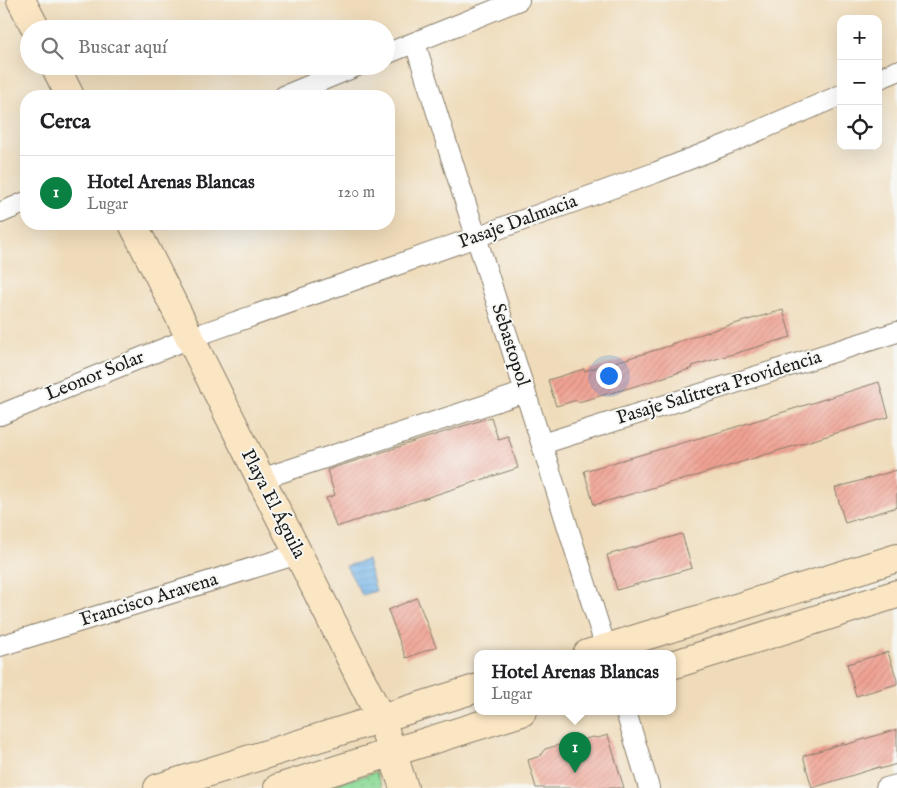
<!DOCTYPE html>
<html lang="es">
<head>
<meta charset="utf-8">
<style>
  body { margin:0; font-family:"IM FELL English",serif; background:#f6f6f6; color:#202124 }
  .controls { position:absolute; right:15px; top:15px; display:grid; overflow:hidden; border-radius:10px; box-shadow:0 5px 20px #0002 }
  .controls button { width:45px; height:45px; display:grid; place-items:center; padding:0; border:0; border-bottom:1px solid #e0e0e0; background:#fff; color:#202124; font:25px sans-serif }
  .you { position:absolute; left:608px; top:375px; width:18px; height:18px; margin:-12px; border:4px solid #fff; border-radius:50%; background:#1a73e8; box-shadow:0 0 0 8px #1a73e833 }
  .badge { display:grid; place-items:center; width:32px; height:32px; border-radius:50%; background:#0b8043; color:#fff; font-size:16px; font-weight:700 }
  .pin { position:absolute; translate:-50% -41px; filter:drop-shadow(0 1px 2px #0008) }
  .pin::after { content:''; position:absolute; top:26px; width:18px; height:15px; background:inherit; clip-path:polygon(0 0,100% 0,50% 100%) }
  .popup { position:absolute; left:474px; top:650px; width:202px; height:65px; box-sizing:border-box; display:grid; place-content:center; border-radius:10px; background:#fff; filter:drop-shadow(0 1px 4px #0005); font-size:16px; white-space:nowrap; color:#757577 }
  .popup b { font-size:19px; color:#202124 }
  .popup::after { content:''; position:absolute; left:50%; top:100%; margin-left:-10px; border:10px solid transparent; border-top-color:#fff }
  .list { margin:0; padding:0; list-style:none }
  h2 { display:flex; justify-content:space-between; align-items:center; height:65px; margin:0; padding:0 20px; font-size:21px }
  h2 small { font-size:16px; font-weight:400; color:#757577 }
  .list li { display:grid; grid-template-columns:32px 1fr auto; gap:15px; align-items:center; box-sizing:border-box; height:75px; padding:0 20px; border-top:1px solid #e0e0e0 }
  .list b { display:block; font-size:19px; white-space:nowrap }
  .list p { margin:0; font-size:16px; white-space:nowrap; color:#757577 }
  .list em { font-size:16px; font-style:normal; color:#757577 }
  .icon { flex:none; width:28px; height:28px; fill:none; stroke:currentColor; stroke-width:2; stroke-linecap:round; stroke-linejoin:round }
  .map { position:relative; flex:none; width:897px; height:788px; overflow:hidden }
  .search { position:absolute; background:#fff; box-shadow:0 5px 20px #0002; left:20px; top:20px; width:375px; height:55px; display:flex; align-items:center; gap:12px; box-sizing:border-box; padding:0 18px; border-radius:28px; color:#757577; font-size:19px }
  .panel { position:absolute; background:#fff; box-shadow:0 5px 20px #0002; left:20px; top:90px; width:375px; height:140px; border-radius:20px }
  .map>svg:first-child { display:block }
  .park { fill:url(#park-dots); stroke:#557c5a }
  .water { fill:url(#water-rules); stroke:#486882 }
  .building { fill:url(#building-hatch) }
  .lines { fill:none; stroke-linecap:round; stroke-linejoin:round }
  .street-casing { stroke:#867c6a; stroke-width:22 }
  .secondary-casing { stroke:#867c6a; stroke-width:30 }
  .street { stroke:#fff; stroke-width:20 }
  .secondary { stroke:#fbe6c4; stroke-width:28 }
  .labels { text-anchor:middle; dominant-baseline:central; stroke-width:4; stroke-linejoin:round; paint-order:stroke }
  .street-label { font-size:19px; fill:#1c1c1c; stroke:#f6f6f2 }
</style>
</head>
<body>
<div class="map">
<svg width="897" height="788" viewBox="0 0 897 788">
  <defs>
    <pattern id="park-dots" width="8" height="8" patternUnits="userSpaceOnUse" patternTransform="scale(1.25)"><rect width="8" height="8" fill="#8edb98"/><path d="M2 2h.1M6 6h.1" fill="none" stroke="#7abb82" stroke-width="1.8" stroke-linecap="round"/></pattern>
    <pattern id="water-rules" width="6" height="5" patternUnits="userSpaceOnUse" patternTransform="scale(1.25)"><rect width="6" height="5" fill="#75b5e9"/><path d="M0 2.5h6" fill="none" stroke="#659bc7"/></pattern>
    <pattern id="building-hatch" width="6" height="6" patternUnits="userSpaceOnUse" patternTransform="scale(1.25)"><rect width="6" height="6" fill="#f0a293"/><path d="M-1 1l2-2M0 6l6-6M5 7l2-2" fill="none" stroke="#cd8b7e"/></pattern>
  </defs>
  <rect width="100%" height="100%" fill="#f6f6f2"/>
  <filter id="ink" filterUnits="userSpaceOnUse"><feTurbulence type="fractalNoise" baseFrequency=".02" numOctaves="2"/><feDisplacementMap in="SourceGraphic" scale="10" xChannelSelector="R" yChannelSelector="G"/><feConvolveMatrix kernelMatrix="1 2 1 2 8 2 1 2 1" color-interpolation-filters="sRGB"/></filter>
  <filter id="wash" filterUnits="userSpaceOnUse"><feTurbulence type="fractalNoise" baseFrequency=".0096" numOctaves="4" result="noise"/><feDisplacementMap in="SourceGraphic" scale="20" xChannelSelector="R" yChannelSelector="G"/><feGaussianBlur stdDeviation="1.12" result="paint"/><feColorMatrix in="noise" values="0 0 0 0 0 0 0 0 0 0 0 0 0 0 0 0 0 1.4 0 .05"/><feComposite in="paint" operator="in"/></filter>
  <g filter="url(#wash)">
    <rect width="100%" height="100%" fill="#efdbb9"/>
    <!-- park -->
    <path class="park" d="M 376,772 L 382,788 L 322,788 Z"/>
    <!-- water -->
    <path class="water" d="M 367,560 L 376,591 L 362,595 L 346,566 Z"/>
    <g id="blocks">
      <!-- building -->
      <path class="building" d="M 783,310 L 791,337 L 692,366 L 693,368 L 629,388 L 578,402 L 577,400 L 556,406 L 548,380 L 584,369 L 584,371 L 636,356 L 672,345 L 671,344 L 720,328 Z
        M 879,382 L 889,417 L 679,481 L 679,480 L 594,505 L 584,471 L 720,432 Z
        M 491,417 L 498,439 L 508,436 L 518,468 L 336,527 L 326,498 L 335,495 L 327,470 Z
        M 897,470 L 897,507 L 845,523 L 835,488 Z
        M 682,534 L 692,568 L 617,590 L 607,555 Z
        M 417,598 L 436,647 L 406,658 L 388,610 Z
        M 888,652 L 897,680 L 897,684 L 856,696 L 847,664 Z
        M 897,729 L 897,764 L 880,769 L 879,767 L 812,788 L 803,756 L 844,743 L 845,745 Z
        M 608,735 L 624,788 L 536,788 L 528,760 L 540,756 L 545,749 L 559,745 L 567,748 L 577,745 L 583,740 L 592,737 L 598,738 Z"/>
    </g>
  </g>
  <g filter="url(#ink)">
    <use href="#blocks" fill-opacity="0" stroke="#867c6a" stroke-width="1"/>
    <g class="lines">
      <!-- street casing -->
      <g class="street-casing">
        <path id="street" d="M 415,43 L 606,648
          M 386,54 L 519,0
          M 878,79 L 897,71
          M 284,96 L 357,66
          M 0,213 L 26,202
          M 0,415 L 190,338 L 476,237 L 657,172 L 730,143 L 841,95
          M 542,444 L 897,332
          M 261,479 L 525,392
          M 0,646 L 298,554
          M 626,712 L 649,788
          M 886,788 L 897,785"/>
      </g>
      <!-- secondary casing -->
      <g class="secondary-casing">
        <path id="secondary" d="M 21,0 L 36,29
          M 55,66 L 70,96
          M 133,224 L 381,719 L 404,788
          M 587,654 L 897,558
          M 672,665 L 897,594
          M 158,788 L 478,688
          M 278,788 L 522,712"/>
      </g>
      <!-- street -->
      <use href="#street" class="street"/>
      <!-- secondary -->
      <use href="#secondary" class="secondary"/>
    </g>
  </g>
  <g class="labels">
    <!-- street labels -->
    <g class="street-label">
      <text transform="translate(518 222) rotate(-20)">Pasaje Dalmacia</text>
      <text transform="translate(510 345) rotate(72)">Sebastopol</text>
      <text transform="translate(95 376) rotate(-22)">Leonor Solar</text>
      <text transform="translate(719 388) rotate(-17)">Pasaje Salitrera Providencia</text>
      <text transform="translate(273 504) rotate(63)">Playa El Águila</text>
      <text transform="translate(149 600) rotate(-17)">Francisco Aravena</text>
    </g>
  </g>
</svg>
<div class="controls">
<button>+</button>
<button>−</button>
<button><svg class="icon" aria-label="locate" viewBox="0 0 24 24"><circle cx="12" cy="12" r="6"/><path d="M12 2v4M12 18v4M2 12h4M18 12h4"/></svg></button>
</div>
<div class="you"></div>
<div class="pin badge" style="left:575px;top:773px">1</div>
<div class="popup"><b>Hotel Arenas Blancas</b>Lugar</div>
<div class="search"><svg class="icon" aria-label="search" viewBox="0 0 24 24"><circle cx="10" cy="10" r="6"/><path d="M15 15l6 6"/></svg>Buscar aquí</div>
<section class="panel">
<h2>Cerca<small></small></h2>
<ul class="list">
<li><span class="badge">1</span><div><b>Hotel Arenas Blancas</b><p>Lugar</p></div><em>120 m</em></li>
</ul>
</section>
</div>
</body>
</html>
